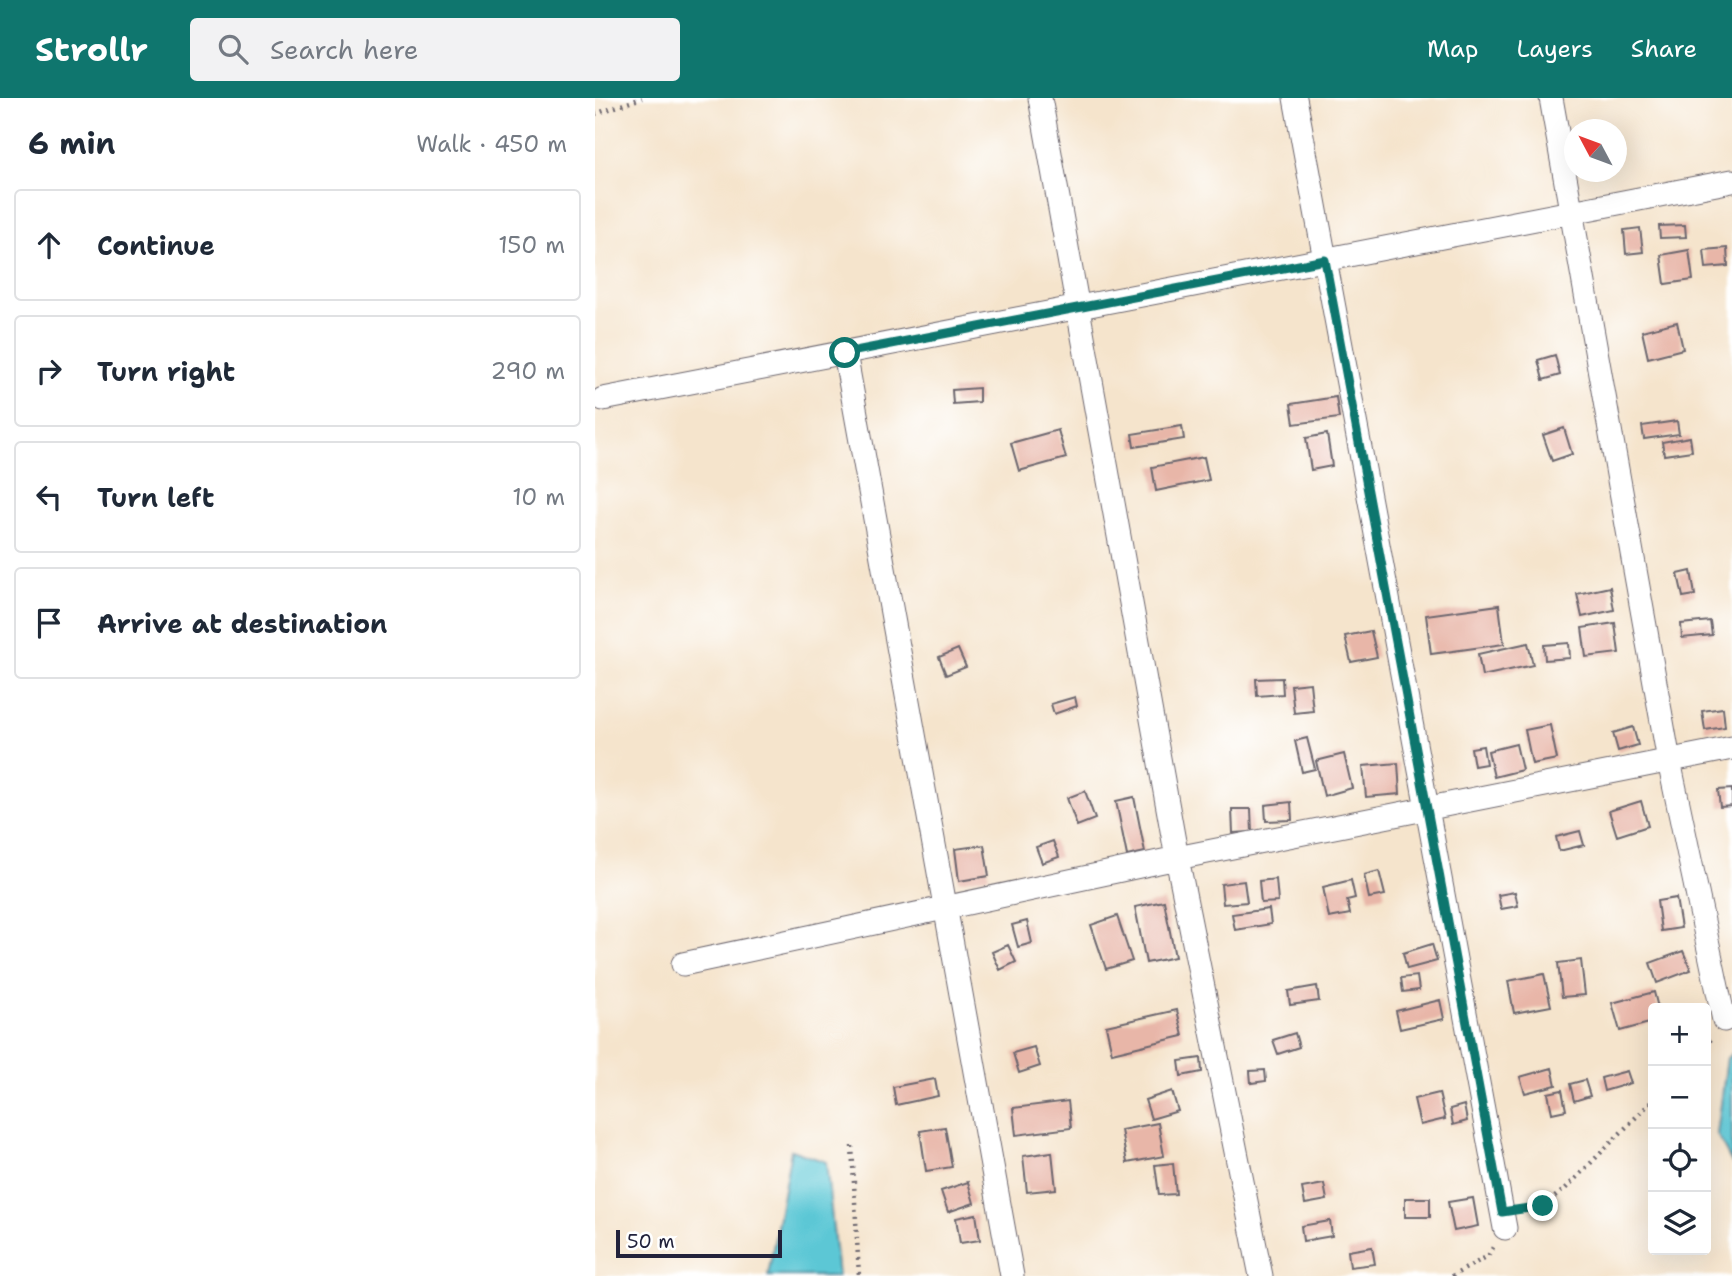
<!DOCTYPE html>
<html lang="en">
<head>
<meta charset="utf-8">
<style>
  body { margin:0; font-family:"Shantell Sans",sans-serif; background:#f2f2f3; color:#1f2937 }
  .controls { position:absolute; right:21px; bottom:21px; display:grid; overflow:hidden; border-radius:7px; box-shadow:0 7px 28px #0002 }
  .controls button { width:63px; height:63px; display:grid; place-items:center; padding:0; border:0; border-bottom:2px solid #e0e1e3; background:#fff; color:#1f2937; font:35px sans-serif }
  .compass { position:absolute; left:969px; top:21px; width:63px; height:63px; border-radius:50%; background:#fff; box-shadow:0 7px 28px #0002; rotate:311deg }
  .scale { position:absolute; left:21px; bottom:18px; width:166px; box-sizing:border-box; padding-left:7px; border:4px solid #22223b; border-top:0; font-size:19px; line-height:24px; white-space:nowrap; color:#22223b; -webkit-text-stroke:5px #fff; paint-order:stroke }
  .stop { position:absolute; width:21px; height:21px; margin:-16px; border:5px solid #0f766e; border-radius:50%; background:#fff }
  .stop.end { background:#0f766e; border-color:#fff; box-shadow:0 2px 7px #0008 }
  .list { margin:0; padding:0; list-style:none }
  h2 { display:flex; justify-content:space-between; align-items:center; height:91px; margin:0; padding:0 28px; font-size:30px }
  h2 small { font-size:23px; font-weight:400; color:#747a83 }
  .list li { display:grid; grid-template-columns:46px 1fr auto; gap:21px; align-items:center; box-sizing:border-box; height:112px; margin:0 14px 14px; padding:0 14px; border:2px solid #e0e1e3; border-radius:7px }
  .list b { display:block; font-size:26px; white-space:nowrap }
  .list em { font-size:23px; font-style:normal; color:#747a83 }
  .icon { flex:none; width:38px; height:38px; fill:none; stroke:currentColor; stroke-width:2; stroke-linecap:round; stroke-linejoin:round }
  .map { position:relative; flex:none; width:1137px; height:1178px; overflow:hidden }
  header { display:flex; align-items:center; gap:42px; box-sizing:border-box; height:98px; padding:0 35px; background:#0f766e; color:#fff }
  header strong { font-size:33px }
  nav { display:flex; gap:38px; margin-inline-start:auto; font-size:24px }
  .search { width:490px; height:63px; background:#f2f2f3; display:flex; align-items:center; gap:18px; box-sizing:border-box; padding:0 24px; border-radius:7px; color:#747a83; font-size:26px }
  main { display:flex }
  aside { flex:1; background:#fff }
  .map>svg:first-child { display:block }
  .water { fill:#5cc7d5; stroke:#3f7488; stroke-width:2 }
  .building { fill:#e8b6a8 }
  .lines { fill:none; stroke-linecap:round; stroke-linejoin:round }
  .minor-casing { stroke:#6c666e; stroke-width:25 }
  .path { stroke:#6c666e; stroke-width:4.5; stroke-dasharray:2 5; stroke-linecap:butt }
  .minor { stroke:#fff; stroke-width:23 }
  .route { stroke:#0f766e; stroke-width:9 }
</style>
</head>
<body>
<header>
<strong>Strollr</strong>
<div class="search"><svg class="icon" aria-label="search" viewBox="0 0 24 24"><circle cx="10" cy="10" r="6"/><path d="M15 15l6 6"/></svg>Search here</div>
<nav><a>Map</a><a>Layers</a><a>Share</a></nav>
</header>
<main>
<aside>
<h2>6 min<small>Walk · 450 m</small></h2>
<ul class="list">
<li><svg class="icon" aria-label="ahead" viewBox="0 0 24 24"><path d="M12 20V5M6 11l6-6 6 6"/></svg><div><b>Continue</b></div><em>150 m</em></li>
<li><svg class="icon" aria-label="right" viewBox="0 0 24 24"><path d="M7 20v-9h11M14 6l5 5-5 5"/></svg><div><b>Turn right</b></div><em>290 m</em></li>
<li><svg class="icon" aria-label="left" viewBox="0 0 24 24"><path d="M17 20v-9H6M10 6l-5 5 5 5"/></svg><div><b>Turn left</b></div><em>10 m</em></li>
<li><svg class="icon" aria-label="arrive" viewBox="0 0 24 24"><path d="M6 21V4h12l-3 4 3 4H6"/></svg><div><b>Arrive at destination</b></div></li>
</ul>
</aside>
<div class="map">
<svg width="1137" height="1178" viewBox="0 0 1137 1178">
  <rect width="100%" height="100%" fill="#fff"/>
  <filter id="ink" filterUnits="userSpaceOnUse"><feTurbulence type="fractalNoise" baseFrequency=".0143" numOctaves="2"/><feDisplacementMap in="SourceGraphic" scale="14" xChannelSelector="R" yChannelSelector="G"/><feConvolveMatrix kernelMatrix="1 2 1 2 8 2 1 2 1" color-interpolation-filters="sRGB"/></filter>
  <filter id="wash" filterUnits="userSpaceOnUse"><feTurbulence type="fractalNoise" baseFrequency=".00686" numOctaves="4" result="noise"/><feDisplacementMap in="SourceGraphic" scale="28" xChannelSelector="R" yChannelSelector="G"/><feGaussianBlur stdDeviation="1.57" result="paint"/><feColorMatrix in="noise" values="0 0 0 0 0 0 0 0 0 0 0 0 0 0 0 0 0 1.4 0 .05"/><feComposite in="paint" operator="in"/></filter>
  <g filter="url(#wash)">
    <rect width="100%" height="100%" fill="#f5e4cc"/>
    <!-- water -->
    <path class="water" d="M 1137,956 L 1137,1065 L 1122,1036 L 1132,960 Z
      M 196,1052 L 231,1064 L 243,1178 L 173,1178 Z"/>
    <g id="blocks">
      <!-- building -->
      <path class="building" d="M 1090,127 L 1091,139 L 1065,140 L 1064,128 Z
        M 1045,130 L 1048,154 L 1031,156 L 1029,132 Z
        M 1132,150 L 1133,168 L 1111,170 L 1109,152 Z
        M 1094,152 L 1098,182 L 1070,186 L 1066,157 Z
        M 1082,224 L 1088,251 L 1053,260 L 1047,233 Z
        M 960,257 L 965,277 L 948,282 L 943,262 Z
        M 384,290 L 384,304 L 358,306 L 357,292 Z
        M 741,299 L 744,320 L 699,326 L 696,306 Z
        M 1082,323 L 1084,336 L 1049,341 L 1047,328 Z
        M 587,328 L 589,341 L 539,349 L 537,336 Z
        M 969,330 L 977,356 L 957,363 L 948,337 Z
        M 463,332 L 471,360 L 424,373 L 416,345 Z
        M 732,336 L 737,368 L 716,372 L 711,340 Z
        M 1095,339 L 1097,353 L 1069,357 L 1067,344 Z
        M 609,359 L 614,382 L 561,393 L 557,369 Z
        M 1096,473 L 1100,497 L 1088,499 L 1083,476 Z
        M 1015,489 L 1019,512 L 987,519 L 982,496 Z
        M 904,507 L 909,546 L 836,556 L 831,517 Z
        M 1115,523 L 1117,537 L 1087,540 L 1086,526 Z
        M 1020,525 L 1024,555 L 991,559 L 987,530 Z
        M 776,533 L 782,559 L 756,564 L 750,538 Z
        M 933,545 L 938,567 L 887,578 L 883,556 Z
        M 974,545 L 975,560 L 950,562 L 949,547 Z
        M 363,551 L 371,569 L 351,577 L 344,559 Z
        M 687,580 L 688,596 L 662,598 L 661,581 Z
        M 715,585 L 718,613 L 699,615 L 696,587 Z
        M 480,599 L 482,608 L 459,616 L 456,606 Z
        M 1128,610 L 1130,629 L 1110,632 L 1107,613 Z
        M 955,627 L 962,661 L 937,666 L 930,632 Z
        M 1038,629 L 1043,647 L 1023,653 L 1018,635 Z
        M 712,640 L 720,671 L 707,674 L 700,643 Z
        M 921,646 L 927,672 L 899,679 L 893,653 Z
        M 888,648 L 891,666 L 879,668 L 876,650 Z
        M 749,656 L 757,690 L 729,698 L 721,663 Z
        M 803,665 L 805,696 L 771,699 L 768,668 Z
        M 1137,691 L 1137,708 L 1125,709 L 1123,692 Z
        M 490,693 L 500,721 L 482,728 L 472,700 Z
        M 539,699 L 550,754 L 532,758 L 521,703 Z
        M 1046,703 L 1053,728 L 1022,738 L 1014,713 Z
        M 696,704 L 697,722 L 671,723 L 670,707 Z
        M 637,711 L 656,711 L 657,734 L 638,735 Z
        M 985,733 L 989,747 L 964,753 L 961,739 Z
        M 458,743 L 464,759 L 447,765 L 441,749 Z
        M 389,747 L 394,778 L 364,783 L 360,751 Z
        M 784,773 L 790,797 L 774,800 L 769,777 Z
        M 681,781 L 683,804 L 666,805 L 664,783 Z
        M 756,782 L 760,800 L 752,802 L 755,816 L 734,820 L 728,789 Z
        M 649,783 L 652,804 L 628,806 L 626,786 Z
        M 920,794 L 923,808 L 906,811 L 903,797 Z
        M 1081,800 L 1086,830 L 1066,833 L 1062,803 Z
        M 569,803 L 580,859 L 551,865 L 540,809 Z
        M 674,811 L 676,826 L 640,832 L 637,816 Z
        M 522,818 L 537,863 L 511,871 L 496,827 Z
        M 432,823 L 437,845 L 423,849 L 417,827 Z
        M 837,846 L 842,863 L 812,871 L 808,855 Z
        M 413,847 L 421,864 L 405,872 L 397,854 Z
        M 1088,853 L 1096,872 L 1062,885 L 1055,865 Z
        M 986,862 L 990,897 L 967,899 L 963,865 Z
        M 949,876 L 956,908 L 919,915 L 913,883 Z
        M 822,878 L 824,892 L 808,894 L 806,880 Z
        M 722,888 L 724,903 L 695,907 L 693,893 Z
        M 1059,894 L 1063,910 L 1058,910 L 1058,924 L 1025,933 L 1017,905 Z
        M 845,902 L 849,921 L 805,931 L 801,913 Z
        M 582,912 L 588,938 L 517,955 L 511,928 Z
        M 700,935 L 704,949 L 683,956 L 678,942 Z
        M 439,949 L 445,968 L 424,975 L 418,955 Z
        M 606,960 L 607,974 L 586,978 L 584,963 Z
        M 957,970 L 961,987 L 930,995 L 925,979 Z
        M 670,972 L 671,983 L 656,985 L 655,973 Z
        M 1032,973 L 1036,985 L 1009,993 L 1006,980 Z
        M 340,981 L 343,998 L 301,1007 L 298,989 Z
        M 990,982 L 995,998 L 979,1003 L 975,986 Z
        M 967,992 L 971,1012 L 957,1015 L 953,995 Z
        M 577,993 L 583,1013 L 556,1021 L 550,1002 Z
        M 844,995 L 850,1021 L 825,1027 L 819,1001 Z
        M 473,1003 L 476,1030 L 421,1037 L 418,1010 Z
        M 869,1007 L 872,1023 L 858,1027 L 855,1011 Z
        M 563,1025 L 569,1058 L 532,1065 L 526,1032 Z
        M 350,1029 L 357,1069 L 331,1073 L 325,1033 Z
        M 457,1054 L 461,1091 L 432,1094 L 428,1058 Z
        M 578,1065 L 581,1096 L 564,1097 L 560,1067 Z
        M 373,1084 L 379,1105 L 353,1114 L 346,1093 Z
        M 729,1086 L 732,1102 L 710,1106 L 707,1090 Z
        M 810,1100 L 835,1100 L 835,1119 L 810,1119 Z
        M 878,1100 L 883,1128 L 859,1133 L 853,1104 Z
        M 381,1116 L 385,1142 L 365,1145 L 361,1120 Z
        M 735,1123 L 737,1138 L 708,1143 L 706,1128 Z
        M 777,1149 L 780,1166 L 755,1169 L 753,1153 Z"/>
    </g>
  </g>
  <g filter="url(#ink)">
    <use href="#blocks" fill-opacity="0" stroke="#6c666e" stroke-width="2"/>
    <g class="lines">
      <!-- minor casing -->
      <g class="minor-casing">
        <path id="minor" d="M 445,0 L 582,760 L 666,1178
          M 700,0 L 910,1130
          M 956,0 L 1074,663 L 1129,922
          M 250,255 L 417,1178
          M 8,301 L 1137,83
          M 88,866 L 582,760 L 1137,650"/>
      </g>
      <!-- path -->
      <path class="path" d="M 0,16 L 47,0
        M 1111,949 L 1118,938
        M 257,1048 L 264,1178
        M 928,1111 L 948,1108 L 970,1091 L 1058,1002
        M 857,1178 L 893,1158 L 900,1146"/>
      <!-- minor -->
      <use href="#minor" class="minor"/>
    </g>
  </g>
  <g class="lines" filter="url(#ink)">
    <!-- route -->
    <path class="route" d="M 250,255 L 730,162 L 907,1114 L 948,1108"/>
  </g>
</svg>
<div class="controls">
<button>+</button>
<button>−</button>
<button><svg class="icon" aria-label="locate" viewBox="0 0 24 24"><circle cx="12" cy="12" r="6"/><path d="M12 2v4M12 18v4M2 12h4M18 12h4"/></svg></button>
<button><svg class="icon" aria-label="layers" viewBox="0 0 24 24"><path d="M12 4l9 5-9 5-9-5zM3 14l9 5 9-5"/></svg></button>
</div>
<svg class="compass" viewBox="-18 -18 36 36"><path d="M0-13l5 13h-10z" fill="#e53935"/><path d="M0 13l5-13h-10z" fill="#747a83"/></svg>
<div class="scale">50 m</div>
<div class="stop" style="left:250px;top:255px"></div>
<div class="stop end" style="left:948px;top:1108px"></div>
</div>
</main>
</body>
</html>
